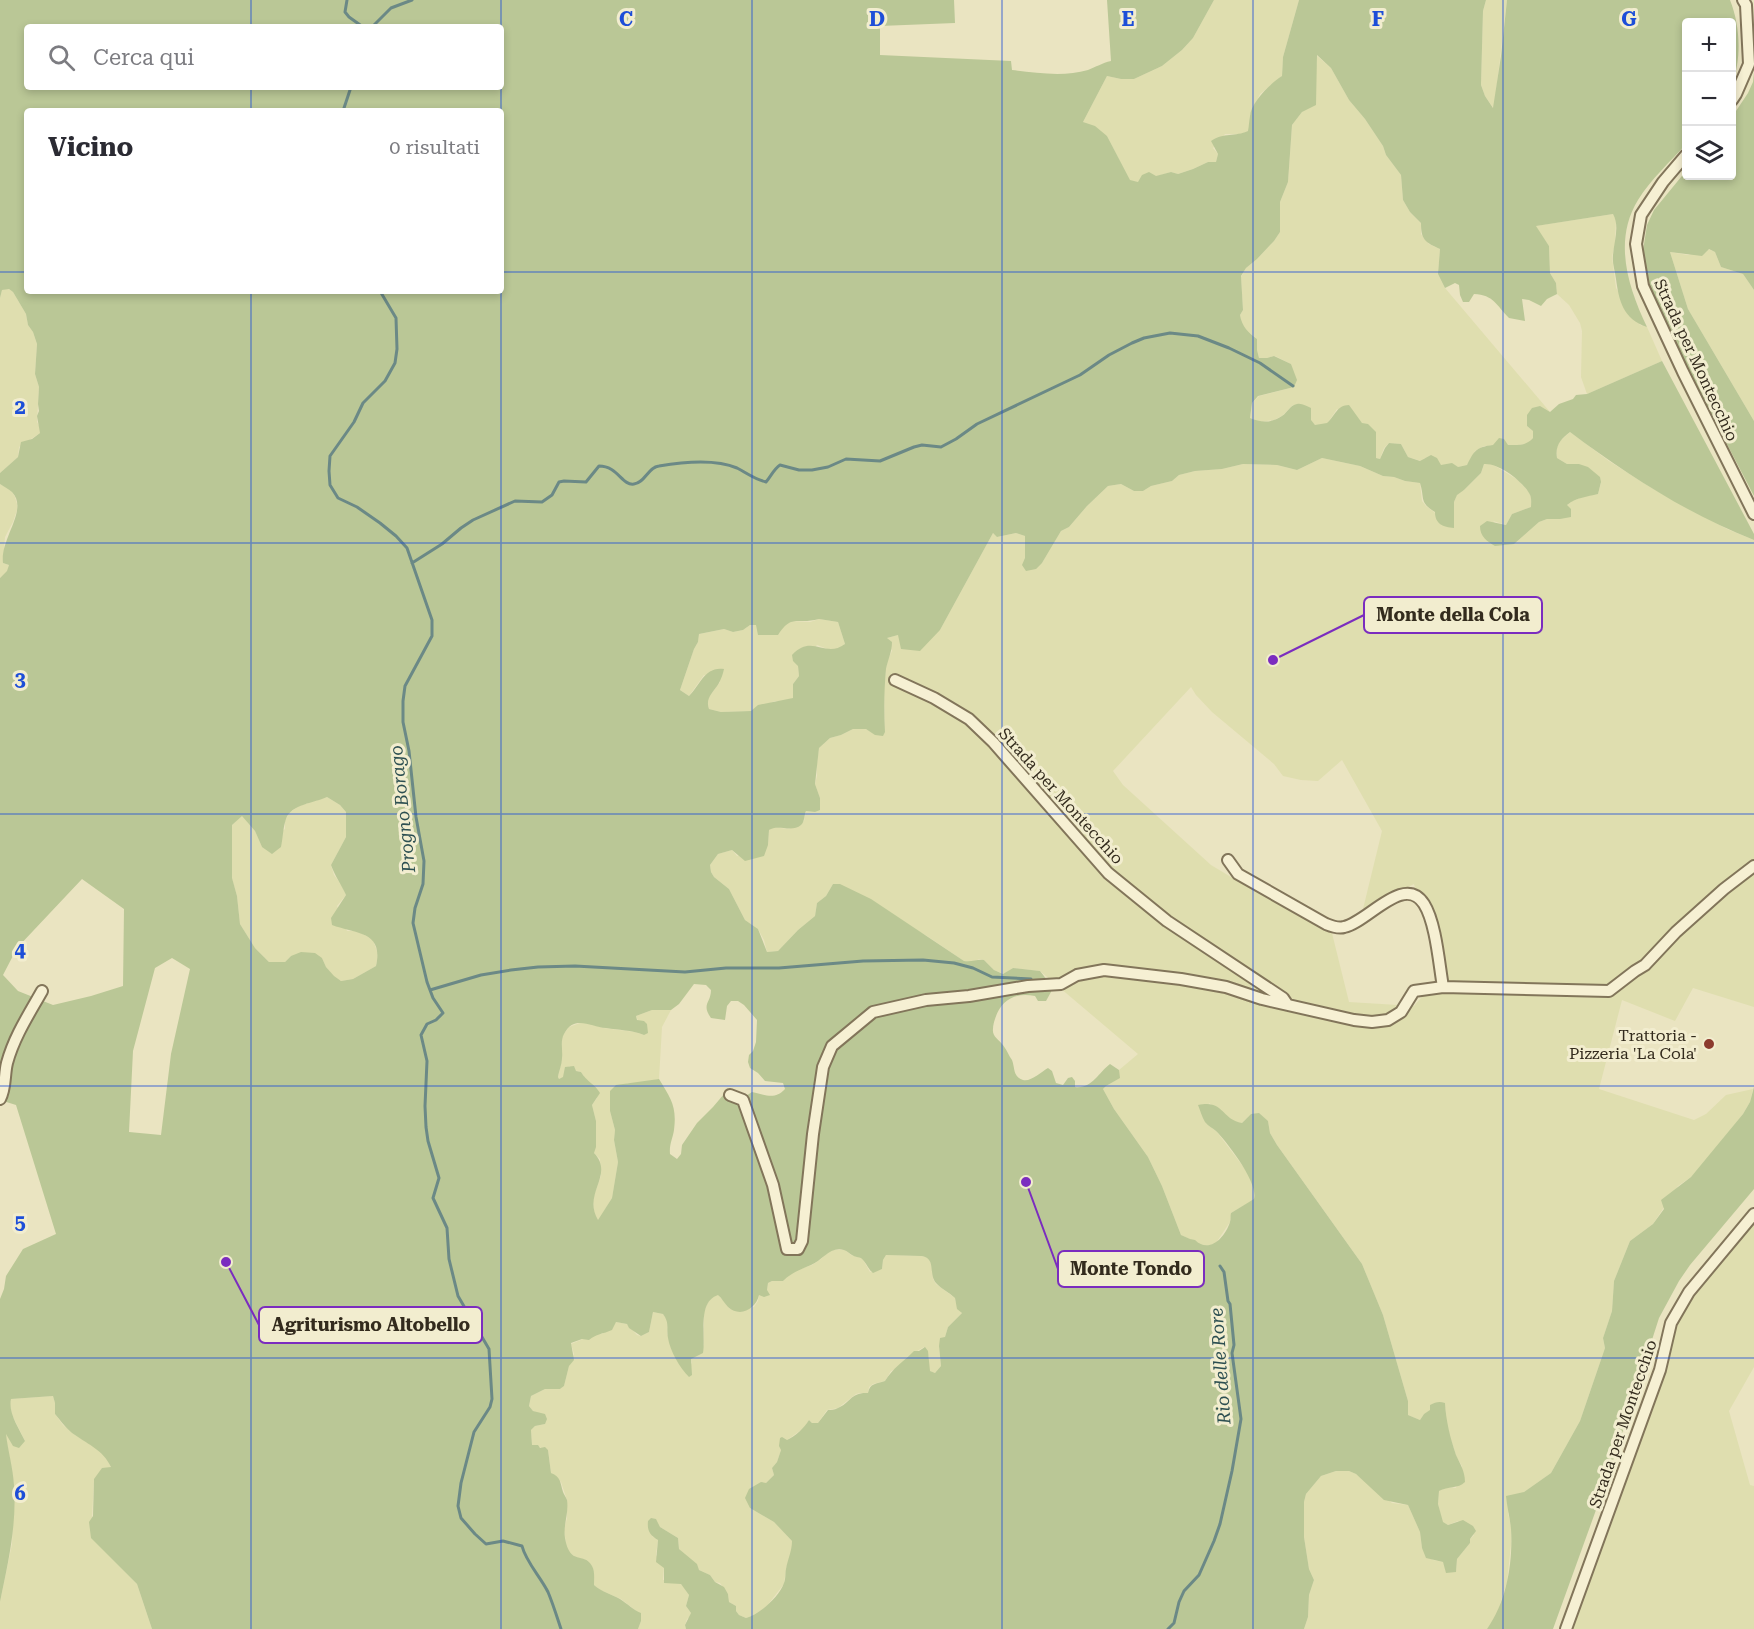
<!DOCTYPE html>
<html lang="it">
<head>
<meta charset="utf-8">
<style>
  body { margin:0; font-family:"Roboto Serif",serif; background:#f7f7f7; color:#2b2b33 }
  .controls { position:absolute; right:18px; top:18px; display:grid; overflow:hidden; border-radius:6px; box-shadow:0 3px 9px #0003 }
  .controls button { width:54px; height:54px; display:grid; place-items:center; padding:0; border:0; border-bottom:2px solid #e1e1e2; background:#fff; color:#2b2b33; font:30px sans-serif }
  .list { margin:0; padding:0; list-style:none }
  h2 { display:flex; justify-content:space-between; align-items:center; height:78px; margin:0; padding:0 24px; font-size:26px }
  h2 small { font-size:20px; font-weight:400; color:#7c7c81 }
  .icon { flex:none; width:33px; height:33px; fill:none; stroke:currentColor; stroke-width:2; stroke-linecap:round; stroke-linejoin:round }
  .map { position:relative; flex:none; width:1754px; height:1629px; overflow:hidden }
  .search { position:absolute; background:#fff; box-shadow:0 3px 9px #0003; left:24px; top:24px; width:480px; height:66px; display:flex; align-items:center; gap:15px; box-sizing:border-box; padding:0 21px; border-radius:6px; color:#7c7c81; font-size:22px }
  .panel { position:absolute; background:#fff; box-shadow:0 3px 9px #0003; left:24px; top:108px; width:480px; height:186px; border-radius:6px }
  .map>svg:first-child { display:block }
  .farmland { fill:#dfdeaf; fill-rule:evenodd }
  .green { fill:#bac796; fill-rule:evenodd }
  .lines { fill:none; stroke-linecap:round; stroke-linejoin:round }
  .stream { stroke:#6b8986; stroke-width:3 }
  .minor-casing { stroke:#82755a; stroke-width:14 }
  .minor { stroke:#f6f0d3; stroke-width:10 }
  .grid { fill:none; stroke:#1d4ed8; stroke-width:1.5; stroke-opacity:0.55 }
  .poi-dot { fill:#8c3b2e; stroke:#f2edcf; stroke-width:2 }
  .labels { text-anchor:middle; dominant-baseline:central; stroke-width:6; stroke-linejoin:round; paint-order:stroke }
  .street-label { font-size:16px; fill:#332b1d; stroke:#f2edcf }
  .poi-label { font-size:16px; fill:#332b1d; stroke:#f2edcf; text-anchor:end }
  .water-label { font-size:18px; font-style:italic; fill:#2d4f51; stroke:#f2edcf }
  .grid-label { font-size:20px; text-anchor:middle; font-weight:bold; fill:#1d4ed8; stroke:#f2edcf; stroke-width:6; stroke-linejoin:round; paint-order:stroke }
  .leader { fill:none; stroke:#7b2cbf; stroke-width:2 }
  .callout-dot { fill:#7b2cbf; stroke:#f2edcf; stroke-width:2 }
  .callout { fill:#f2edcf; stroke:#7b2cbf; stroke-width:2 }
  .callout-label { font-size:18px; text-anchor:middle; font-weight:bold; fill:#332b1d }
</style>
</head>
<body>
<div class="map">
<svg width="1754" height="1629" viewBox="0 0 1754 1629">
  <rect width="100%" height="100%" fill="#eae4c1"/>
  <!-- farmland -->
  <path class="farmland" d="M 1214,0 L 1299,0 L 1283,57 L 1282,76 L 1260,94 L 1250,115 L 1249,131 L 1241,134 L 1225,134 L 1213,148 L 1218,154 L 1216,162 L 1208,162 L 1193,169 L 1178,174 L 1171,172 L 1138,182 L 1130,181 L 1107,136 L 1083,122 L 1107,76 L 1121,79 L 1134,79 L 1162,66 L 1182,50 L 1193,38 Z
    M 1486,0 L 1507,0 L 1494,109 L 1485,96 L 1481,85 L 1483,11 Z
    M 1316,55 L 1331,68 L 1349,100 L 1365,119 L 1383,146 L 1386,155 L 1401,175 L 1403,200 L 1410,212 L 1421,223 L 1421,234 L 1429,244 L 1440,249 L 1438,274 L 1445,288 L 1550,412 L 1527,426 L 1533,431 L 1533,438 L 1529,443 L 1519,445 L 1484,446 L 1475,451 L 1467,465 L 1458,467 L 1440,465 L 1425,458 L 1421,461 L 1408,457 L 1401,444 L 1389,443 L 1384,448 L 1380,459 L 1376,458 L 1362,423 L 1337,409 L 1327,424 L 1321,425 L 1315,425 L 1293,405 L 1282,416 L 1274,420 L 1259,422 L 1250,418 L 1252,403 L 1259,396 L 1294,387 L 1291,364 L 1275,356 L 1267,358 L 1259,358 L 1257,350 L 1257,339 L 1244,328 L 1241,323 L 1240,315 L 1243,310 L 1241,277 L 1246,268 L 1257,259 L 1274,241 L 1280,232 L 1280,202 L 1288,182 L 1292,125 L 1302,112 L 1317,63 Z
    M 1613,214 L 1616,220 L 1615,244 L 1612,257 L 1616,288 L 1640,325 L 1647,327 L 1662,361 L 1587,394 L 1581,377 L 1582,331 L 1580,323 L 1569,305 L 1557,294 L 1556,283 L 1550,273 L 1549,246 L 1535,226 Z
    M 1708,249 L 1715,252 L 1721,267 L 1743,274 L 1754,290 L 1754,421 L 1688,309 L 1670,252 L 1688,255 Z
    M 5,289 L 9,289 L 13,292 L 26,314 L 28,325 L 33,332 L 37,344 L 35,374 L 39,387 L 37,422 L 40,427 L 40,433 L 19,447 L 18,457 L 0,473 L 0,298 L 2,290 Z
    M 1570,432 L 1609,461 L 1650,487 L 1727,529 L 1754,540 L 1754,1007 L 1693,988 L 1675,1021 L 1622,1000 L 1599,1089 L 1694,1120 L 1706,1114 L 1726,1095 L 1753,1089 L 1750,1102 L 1743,1114 L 1705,1162 L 1691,1177 L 1678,1186 L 1653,1224 L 1630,1241 L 1614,1281 L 1612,1311 L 1603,1338 L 1605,1348 L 1580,1421 L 1551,1473 L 1524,1492 L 1508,1513 L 1511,1526 L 1511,1545 L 1507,1582 L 1496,1617 L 1487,1629 L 1304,1629 L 1308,1617 L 1309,1595 L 1314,1580 L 1309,1569 L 1304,1537 L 1304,1502 L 1306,1494 L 1321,1476 L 1336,1471 L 1349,1471 L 1356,1474 L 1392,1503 L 1408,1505 L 1420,1532 L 1422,1548 L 1433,1560 L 1443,1562 L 1446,1568 L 1456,1572 L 1457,1559 L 1470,1543 L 1470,1539 L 1474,1535 L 1458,1521 L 1448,1525 L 1442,1522 L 1438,1504 L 1439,1491 L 1446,1487 L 1456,1488 L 1462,1466 L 1457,1458 L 1446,1425 L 1445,1403 L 1424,1414 L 1420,1420 L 1408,1415 L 1408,1401 L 1383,1315 L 1362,1264 L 1277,1145 L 1270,1133 L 1268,1121 L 1251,1114 L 1242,1123 L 1235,1122 L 1209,1103 L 1206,1123 L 1217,1132 L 1245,1169 L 1250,1176 L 1256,1194 L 1255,1199 L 1231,1213 L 1230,1222 L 1216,1243 L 1209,1246 L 1199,1244 L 1181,1235 L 1162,1186 L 1148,1157 L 1114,1109 L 1103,1089 L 1106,1086 L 1119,1078 L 1119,1070 L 1138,1054 L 1040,971 L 1013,968 L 1004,974 L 994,970 L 984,960 L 979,959 L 974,962 L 964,961 L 927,936 L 833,884 L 826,896 L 817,903 L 815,916 L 798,930 L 778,951 L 767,952 L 764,940 L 758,929 L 745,920 L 729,889 L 714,877 L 711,872 L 710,865 L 718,854 L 732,850 L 737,856 L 768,845 L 769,830 L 773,827 L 789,829 L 804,821 L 806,811 L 815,812 L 820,798 L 815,784 L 817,776 L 817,763 L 819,748 L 830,738 L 841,735 L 853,729 L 866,729 L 870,731 L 885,732 L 884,686 L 887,661 L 892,651 L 887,638 L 898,635 L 940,630 L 993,533 L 998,537 L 1016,533 L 1025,536 L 1025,558 L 1042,563 L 1061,531 L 1069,527 L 1087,506 L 1108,486 L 1121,484 L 1134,491 L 1143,491 L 1151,486 L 1172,481 L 1179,475 L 1195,471 L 1222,469 L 1243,464 L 1277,465 L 1297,470 L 1322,458 L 1360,466 L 1383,476 L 1394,477 L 1405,481 L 1420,483 L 1422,501 L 1426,506 L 1454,527 L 1454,502 L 1457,494 L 1464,490 L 1481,473 L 1484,464 L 1491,464 L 1497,467 L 1518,480 L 1529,492 L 1531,497 L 1531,507 L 1512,514 L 1506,525 L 1493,521 L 1514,544 L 1539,522 L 1547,519 L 1560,519 L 1567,505 L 1572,501 L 1585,496 L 1598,494 L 1601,483 L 1579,464 L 1567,464 L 1557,458 L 1557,447 L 1559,442 ZM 1191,687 L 1196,695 L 1212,712 L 1274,764 L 1283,776 L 1301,780 L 1318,781 L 1342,760 L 1382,831 L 1363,909 L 1414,884 L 1440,976 L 1414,1006 L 1349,1002 L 1330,925 L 1256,892 L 1211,865 L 1123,785 L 1113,771 Z
    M 0,484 L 11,490 L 15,497 L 17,504 L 17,510 L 13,522 L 5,537 L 3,563 L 9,565 L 8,571 L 0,578 Z
    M 819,619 L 838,622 L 845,644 L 838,649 L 830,650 L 817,645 L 798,666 L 799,676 L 793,684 L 794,698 L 784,701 L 775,701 L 751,711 L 721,712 L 709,709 L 707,704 L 708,698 L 720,682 L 704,675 L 689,696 L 680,690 L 694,649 L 698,642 L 699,634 L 724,629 L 733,632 L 743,630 L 750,625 L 786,624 L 791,621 L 810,622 Z
    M 327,797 L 340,805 L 346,812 L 346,837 L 331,865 L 334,875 L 341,884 L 346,895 L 337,906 L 347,931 L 358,931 L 373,940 L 378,954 L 376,966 L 353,979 L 341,981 L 334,977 L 326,967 L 322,958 L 291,956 L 285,962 L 269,962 L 255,948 L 240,924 L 237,896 L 232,879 L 232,825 L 242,815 L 255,831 L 262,847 L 285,829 L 285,821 L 289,813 L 299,806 Z
    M 652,1010 L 671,1010 L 662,1027 L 659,1079 L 638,1083 L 627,1083 L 610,1111 L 615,1130 L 614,1140 L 618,1162 L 612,1198 L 598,1221 L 594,1214 L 593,1198 L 601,1176 L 600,1159 L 594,1153 L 596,1121 L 592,1105 L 597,1098 L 598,1090 L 586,1080 L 581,1072 L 576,1071 L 569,1066 L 563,1078 L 559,1079 L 558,1077 L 562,1059 L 562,1036 L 569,1027 L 580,1023 L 588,1023 L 604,1028 L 635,1032 L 644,1035 L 636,1016 Z
    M 1754,1219 L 1754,1367 L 1729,1411 L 1750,1485 L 1754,1486 L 1754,1629 L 1572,1629 L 1627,1479 L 1676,1325 L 1694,1291 Z
    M 833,1250 L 845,1250 L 851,1255 L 862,1258 L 870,1272 L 882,1269 L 883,1260 L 886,1255 L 921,1256 L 926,1257 L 929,1259 L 932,1265 L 933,1279 L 936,1284 L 955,1298 L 956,1303 L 962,1313 L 948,1327 L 945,1337 L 939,1346 L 941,1366 L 935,1373 L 929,1371 L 929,1357 L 924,1347 L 907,1357 L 898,1368 L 891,1371 L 885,1381 L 873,1384 L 869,1387 L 868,1393 L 860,1393 L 856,1394 L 838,1408 L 827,1410 L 818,1423 L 812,1423 L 809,1420 L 804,1428 L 787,1440 L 781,1450 L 777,1462 L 772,1468 L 774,1475 L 766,1483 L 750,1508 L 774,1522 L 792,1541 L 792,1550 L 786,1569 L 784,1584 L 766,1607 L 752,1616 L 746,1618 L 739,1615 L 736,1611 L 736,1606 L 729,1602 L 728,1594 L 720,1583 L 715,1582 L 710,1575 L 699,1570 L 679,1549 L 678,1538 L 660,1527 L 652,1536 L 658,1540 L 656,1555 L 664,1567 L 663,1580 L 681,1584 L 684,1587 L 689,1595 L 686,1606 L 691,1613 L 690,1617 L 687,1619 L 685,1625 L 686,1629 L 638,1629 L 641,1621 L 635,1610 L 621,1599 L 600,1590 L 594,1585 L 588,1561 L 575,1557 L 567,1550 L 564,1530 L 567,1518 L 567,1500 L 561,1482 L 551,1473 L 548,1450 L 532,1445 L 531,1430 L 535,1426 L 545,1424 L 541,1414 L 533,1411 L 529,1406 L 531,1396 L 545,1389 L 560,1389 L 564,1386 L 569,1366 L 574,1354 L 571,1344 L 595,1334 L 602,1334 L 616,1322 L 627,1324 L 637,1335 L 641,1336 L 649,1332 L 653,1312 L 663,1314 L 668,1321 L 667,1334 L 692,1364 L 691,1359 L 704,1345 L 704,1312 L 708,1302 L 713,1297 L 718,1294 L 729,1308 L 736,1311 L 754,1307 L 758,1301 L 759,1294 L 767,1290 L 768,1283 L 772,1281 L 783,1281 L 791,1272 L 812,1265 L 821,1259 L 828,1252 Z
    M 53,1396 L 55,1403 L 55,1414 L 63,1425 L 75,1435 L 95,1447 L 106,1457 L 111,1467 L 94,1479 L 91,1537 L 137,1584 L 152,1629 L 0,1629 L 0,1602 L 12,1544 L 13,1518 L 14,1485 L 5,1431 L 25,1441 L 12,1415 L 10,1404 L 11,1399 Z"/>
  <!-- green -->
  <path class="green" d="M 0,0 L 954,0 L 955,23 L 880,26 L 880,55 L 1011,61 L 1012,70 C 1037,73 1064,77 1088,70 C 1096,67 1102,63 1111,61 L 1107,0 L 1214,0 L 1193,38 L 1182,50 L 1162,66 L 1134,79 L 1121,79 L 1107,76 L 1083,122 L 1095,126 L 1107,136 L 1130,180 L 1138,182 L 1142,175 L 1149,172 L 1156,176 L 1171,172 L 1178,174 L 1193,169 L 1208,162 L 1216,162 L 1218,154 L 1211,141 C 1224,132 1235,137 1248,131 C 1249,126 1249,121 1250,116 C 1251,102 1271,83 1282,76 L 1283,57 L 1299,0 L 1486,0 L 1483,11 L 1481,85 L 1485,96 L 1493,108 L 1501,56 L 1507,0 L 1730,0 C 1740,25 1742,58 1732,84 L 1732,22 L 1686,22 L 1686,144 C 1670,162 1651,179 1638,200 C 1613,241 1628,287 1647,327 C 1623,319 1619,301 1616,279 C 1615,271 1612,263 1613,255 C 1614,241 1620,227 1613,214 L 1536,226 L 1549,246 L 1550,273 L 1556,283 L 1557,294 L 1547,299 L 1541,306 L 1529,300 L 1522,299 L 1525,321 L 1509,318 C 1496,305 1494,295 1474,294 L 1469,302 L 1463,302 L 1460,295 L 1459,285 L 1455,283 L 1445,288 L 1438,274 L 1440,249 C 1425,242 1421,240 1421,223 L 1410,212 L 1403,200 L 1401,175 L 1386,155 L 1383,146 L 1365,119 L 1349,100 L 1331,68 L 1317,55 L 1316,105 L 1302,112 L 1292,125 L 1288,182 L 1280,202 L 1280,232 L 1274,241 L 1257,259 L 1246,268 L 1241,276 L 1243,310 L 1240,315 C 1242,327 1248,332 1257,339 L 1257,350 L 1259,358 L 1267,358 L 1274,356 L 1291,364 L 1297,380 L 1294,387 L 1258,396 L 1252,403 L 1250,418 C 1261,423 1272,423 1282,416 C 1288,412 1290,405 1297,404 C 1302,403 1306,406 1311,408 L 1311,420 L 1315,425 L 1327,423 C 1335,416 1337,405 1349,405 L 1362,423 L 1368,424 L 1376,432 L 1376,458 L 1380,459 L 1385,448 L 1389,443 L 1401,444 L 1408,457 L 1420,461 L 1431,455 L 1437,458 L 1441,465 L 1452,463 L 1458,467 L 1467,465 C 1474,451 1476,447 1493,445 L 1499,438 L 1504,439 L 1508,445 C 1518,445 1526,446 1533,438 L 1533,431 L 1527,426 L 1527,415 L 1532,408 L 1540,406 L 1550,412 L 1559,404 L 1573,399 L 1576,395 L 1587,394 L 1662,361 L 1754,534 L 1754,540 C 1688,514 1627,475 1570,432 C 1561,439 1555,445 1557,458 L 1567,464 L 1579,464 L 1588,467 L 1600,477 L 1601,482 L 1598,494 C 1587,497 1577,497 1567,505 L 1571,509 L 1571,517 L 1560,519 L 1547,519 L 1539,522 L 1514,544 L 1495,546 C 1487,541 1480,537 1480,526 L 1487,521 L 1506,525 L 1512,514 L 1531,507 C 1531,503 1532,497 1529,493 C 1521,480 1499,463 1484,464 L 1481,473 L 1464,490 L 1457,495 L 1454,502 L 1454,528 C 1443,527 1435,524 1435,512 C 1419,502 1425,499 1420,483 L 1405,481 L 1394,477 L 1383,476 L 1360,466 L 1322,458 L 1297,470 L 1277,465 L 1243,464 L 1222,469 L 1195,471 L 1179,475 L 1172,481 L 1151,486 L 1143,491 L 1134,491 L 1121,484 L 1108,486 L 1087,506 L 1069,527 L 1061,531 L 1042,563 L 1036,569 L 1026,571 L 1022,565 L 1025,558 L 1025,536 L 1016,533 L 997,537 L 993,533 L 940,630 L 920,651 L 901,649 L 898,635 L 887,638 L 892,642 C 892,652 888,659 886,669 C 884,690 884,711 885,732 L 883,736 L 875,735 L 866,729 L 853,729 L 841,735 L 830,738 L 819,748 L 815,784 L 820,798 L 820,810 L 815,812 L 806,811 C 804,815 805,821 801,825 C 792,833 778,824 769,830 L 768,845 L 764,856 L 745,861 L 732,850 L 718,854 L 710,865 L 711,872 L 714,877 L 729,889 L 745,920 L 758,929 L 767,952 L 778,951 L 798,930 L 815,916 L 817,903 L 826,896 L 833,884 L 840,884 L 871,899 L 964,961 C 973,962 977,959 984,960 L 994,970 L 1003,974 L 1013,968 L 1040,971 L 1051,985 L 1051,992 L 1046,1001 L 1038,1001 L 1035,996 C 1015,992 1001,1000 995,1019 C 994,1022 993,1025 993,1029 C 992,1036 998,1039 1002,1044 C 1006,1048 1009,1056 1012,1060 C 1015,1068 1013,1077 1023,1080 C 1031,1082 1041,1072 1048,1068 L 1052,1071 L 1056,1083 L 1063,1085 L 1068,1078 L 1072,1077 L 1075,1081 L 1075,1087 C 1092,1089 1098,1073 1110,1064 L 1119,1070 L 1120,1078 L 1106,1086 L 1103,1089 L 1114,1109 L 1148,1157 L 1162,1186 L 1181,1235 L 1190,1239 L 1195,1240 C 1209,1254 1225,1238 1230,1222 C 1231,1219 1230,1216 1231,1213 L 1254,1199 C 1259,1184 1228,1143 1216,1131 C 1213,1128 1208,1126 1205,1122 C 1202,1117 1200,1110 1198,1105 C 1224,1099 1221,1119 1242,1123 L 1251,1114 L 1259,1113 L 1268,1121 L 1270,1133 L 1277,1145 L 1362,1264 L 1383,1315 L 1408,1401 L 1408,1415 L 1420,1420 L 1424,1414 L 1430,1410 L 1430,1405 C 1436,1402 1439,1401 1445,1403 C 1446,1421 1450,1437 1456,1455 C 1460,1464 1465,1471 1465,1482 C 1458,1489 1448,1486 1439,1491 L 1438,1504 L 1443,1522 L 1448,1525 L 1463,1520 L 1473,1526 L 1476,1531 L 1470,1539 L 1470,1543 L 1457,1559 L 1456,1572 L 1446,1573 L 1443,1562 L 1426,1558 L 1422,1548 L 1420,1532 L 1408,1505 L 1384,1500 L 1356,1474 L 1349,1471 L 1336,1471 L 1321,1476 L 1306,1494 L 1304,1502 L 1304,1537 L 1309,1569 L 1314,1580 L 1309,1595 L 1308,1617 L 1304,1629 L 686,1629 L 685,1625 L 691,1613 L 686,1606 L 689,1595 L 681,1584 L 664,1583 L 664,1568 L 656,1562 L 658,1540 C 650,1535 647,1531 648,1521 L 651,1518 L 656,1519 L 660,1527 L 678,1538 L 679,1549 L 697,1564 L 699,1570 L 710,1575 L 715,1582 L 724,1587 L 728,1594 L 729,1602 L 736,1606 L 736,1611 L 739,1615 L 746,1618 C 760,1614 779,1597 784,1583 C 786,1578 785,1573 786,1569 C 788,1558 792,1551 792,1541 L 774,1522 L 750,1508 L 745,1498 L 749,1489 L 761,1482 L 766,1483 L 774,1475 L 772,1468 L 777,1462 L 781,1450 L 779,1446 L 780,1438 L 782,1437 L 787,1440 C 796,1436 804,1428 809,1420 L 812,1423 L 818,1423 L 828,1410 C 831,1410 834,1410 838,1408 C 850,1403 851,1392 868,1393 C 870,1383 876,1384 885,1381 C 892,1369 904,1361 914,1351 L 919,1351 L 925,1347 L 928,1351 L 930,1371 L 935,1373 L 941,1366 L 939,1346 L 940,1338 L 945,1337 L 948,1327 L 962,1313 L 957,1309 L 955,1298 C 949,1292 941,1289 936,1283 C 928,1274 937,1258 921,1256 L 886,1255 L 883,1260 L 882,1269 L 873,1273 C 868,1269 866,1262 861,1258 C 859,1257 855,1257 852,1255 C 850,1254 847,1251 844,1250 C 830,1246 823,1260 811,1265 C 800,1270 792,1272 783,1281 L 772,1281 L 768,1283 L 767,1290 L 770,1295 L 764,1297 L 759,1295 C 756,1309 740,1318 728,1307 C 724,1303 722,1298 718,1295 C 697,1302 706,1335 703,1353 L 691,1359 L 692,1375 L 689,1377 C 680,1368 670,1351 668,1338 C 666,1327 670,1324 663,1314 L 653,1312 L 649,1332 L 641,1336 L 629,1328 L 627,1324 L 616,1322 L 612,1330 C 603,1334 596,1334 589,1340 L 582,1339 L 571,1343 L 574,1360 L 569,1366 L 564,1386 L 560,1389 L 545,1389 L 531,1396 L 529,1406 L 533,1411 L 545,1414 L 547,1419 L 545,1424 L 535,1426 L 531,1430 L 532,1445 L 538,1445 L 540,1448 L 545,1447 L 548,1450 L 551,1473 C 561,1477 560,1482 563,1492 C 564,1495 566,1497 567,1500 C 569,1513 563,1525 565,1538 C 570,1567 584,1551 592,1566 C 595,1571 594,1579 594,1585 C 602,1592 611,1594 620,1599 C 628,1604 633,1610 641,1613 L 641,1621 L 638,1629 L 152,1629 L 137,1584 L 91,1538 L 89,1522 L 93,1516 L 94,1479 L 102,1468 L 111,1467 C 103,1450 89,1445 75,1435 C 67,1430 61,1421 55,1414 L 55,1403 L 53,1396 L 11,1399 C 8,1413 19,1428 25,1441 L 19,1448 L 13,1446 L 6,1434 C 8,1451 13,1468 14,1485 C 17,1525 8,1563 0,1602 L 0,1299 L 4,1289 L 6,1276 L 23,1249 L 56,1234 L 16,1105 L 0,1100 L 0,578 L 7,571 L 9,565 L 3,563 C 0,538 29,510 12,492 C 9,489 4,487 0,484 L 0,473 L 18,457 L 21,442 L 32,439 L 40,433 L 37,416 L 39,411 L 38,404 L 39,387 L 35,374 L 37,344 L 33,332 L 28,325 L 26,314 L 13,292 L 9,289 L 2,290 L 0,298 ZM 27,27 L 501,27 L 501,87 L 27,87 ZM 27,111 L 501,111 L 501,291 L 27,291 ZM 819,619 L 838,622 L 845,644 C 825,659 812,633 792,655 L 793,661 L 798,666 L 799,676 L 793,684 L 793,698 L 758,705 L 751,711 L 721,712 L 709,709 C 705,698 713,693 719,683 C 721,679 723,674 724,669 C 705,666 700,685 689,696 L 680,690 L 694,649 L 698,642 L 699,634 L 724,629 L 733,632 L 743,630 L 750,625 L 756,625 L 758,635 L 778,635 C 792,613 797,625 819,619 ZM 327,797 L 340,805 L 346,812 L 346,837 L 331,865 C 335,876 341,884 346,895 L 331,918 L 332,925 C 356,934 384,931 376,966 L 353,979 L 341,981 L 334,976 L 326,967 L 322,958 L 315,953 L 301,952 L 291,956 L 285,962 L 269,962 L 255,948 L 240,924 L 237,896 L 232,878 L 232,825 L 242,816 L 255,831 L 262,847 L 272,854 L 281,847 C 283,838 283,827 286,819 C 291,804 315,803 327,797 ZM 82,879 L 124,909 L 123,986 L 91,996 L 53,1005 L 18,991 L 3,975 L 17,948 ZM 172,958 L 190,969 L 171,1054 L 161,1135 L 129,1132 L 133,1051 L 155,968 ZM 694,984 L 706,985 L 711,990 C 711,1003 701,1004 711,1018 L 725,1020 L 727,1006 L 731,1001 L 738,1001 L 744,1005 L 757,1020 L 756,1042 L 753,1051 L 749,1055 L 748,1062 L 750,1068 L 758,1073 L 765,1081 L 783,1083 L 785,1089 C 775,1100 766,1095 752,1092 L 746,1096 L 742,1100 L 732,1092 L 724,1094 L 713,1107 L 697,1123 L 682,1145 L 681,1154 L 677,1159 L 670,1154 C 669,1144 673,1138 674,1130 C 677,1106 671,1099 659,1079 L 616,1085 L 610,1091 L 610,1111 L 615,1130 L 614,1140 L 618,1162 L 612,1198 L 598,1220 C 582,1193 615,1175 594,1153 L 596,1147 L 596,1121 L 592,1105 L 600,1093 C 595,1084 587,1082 581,1072 L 576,1071 L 574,1066 L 565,1067 L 563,1077 L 559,1079 L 558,1077 C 559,1071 562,1064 562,1058 C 563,1051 560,1041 564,1034 C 574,1014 591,1027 606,1028 C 619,1030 631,1030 644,1035 L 648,1033 L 647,1024 L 644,1021 L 637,1020 L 636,1016 L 652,1010 L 671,1010 L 679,1004 Z
    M 1754,73 L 1754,290 L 1743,274 L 1721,267 L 1715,252 L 1709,249 L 1702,256 L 1670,252 L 1688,309 L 1754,421 L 1754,496 L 1679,352 L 1657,306 L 1645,273 L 1642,257 L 1647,225 L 1654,210 L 1686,171 L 1686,176 L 1732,176 L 1732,117 L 1748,93 L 1753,82 Z
    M 1754,1087 L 1754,1189 L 1690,1265 L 1679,1281 L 1659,1318 L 1609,1474 L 1553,1629 L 1487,1629 C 1507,1601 1513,1562 1511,1529 C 1510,1518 1507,1507 1506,1496 L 1524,1492 L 1551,1473 L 1580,1421 L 1605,1348 L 1603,1338 L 1612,1311 L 1614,1281 L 1630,1241 L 1653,1224 L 1664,1209 L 1661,1200 L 1691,1177 L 1743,1114 L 1750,1102 Z"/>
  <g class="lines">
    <!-- stream -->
    <path class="stream" d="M 347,0 L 345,12 L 349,17 L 363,27
      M 372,27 L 391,8 L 412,0
      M 343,111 L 351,87
      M 380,291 L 396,318 L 397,349 L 395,363 L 385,381 L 363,403 L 354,422 L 330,456 L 329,471 L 330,485 L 338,498 L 357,507 L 380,523 L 396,536 L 407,548 L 432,620 L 432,636 L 405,686 L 403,701 L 403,722 L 409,751 L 416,817 L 424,861 L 423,884 L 415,908 L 413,923 L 427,982 L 433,998 L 443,1013 L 436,1020 L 427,1024 L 421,1035 L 427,1061 L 425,1106 L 426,1127 L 428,1141 L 439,1178 L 433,1198 L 447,1228 L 449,1259 L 458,1296 L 489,1349 L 492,1399 L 490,1407 L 474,1432 L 461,1483 L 458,1506 L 461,1518 L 475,1534 L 486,1544 L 503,1541 L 522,1546 C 526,1562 540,1576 548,1592 C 553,1604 557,1617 561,1629
      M 412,563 L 442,544 L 461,528 L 473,520 L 515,501 L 542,502 L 552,495 L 559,482 L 564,481 L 586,482 L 599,466 C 618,466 622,486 634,484 C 645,483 648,467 659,466 C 682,462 716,459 737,468 C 747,473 754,479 766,482 C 771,476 774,469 780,465 L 799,470 L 812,470 L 828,467 L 846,459 L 880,461 L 914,447 L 922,445 L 941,447 L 956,439 L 977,424 L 1080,375 L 1109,355 L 1132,343 L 1144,338 L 1170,333 L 1198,336 L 1229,348 L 1260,363 L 1293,386
      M 430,990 L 481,975 L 511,970 L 538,967 L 575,966 L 685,972 L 726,968 L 779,968 L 863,961 L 923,960 L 954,963 L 973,968 L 992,977 L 1031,979
      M 1168,1629 L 1174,1623 L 1179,1602 L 1184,1591 L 1199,1575 L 1214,1541 L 1220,1524 L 1232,1471 L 1241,1419 L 1232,1353 L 1234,1345 L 1230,1304 L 1228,1301 L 1224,1272 L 1220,1266"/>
    <!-- minor casing -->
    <g class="minor-casing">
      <path id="minor" d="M 1732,100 L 1736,94 L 1749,64 L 1746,5 L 1743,0
        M 1686,155 L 1663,182 L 1641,215 L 1636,244 L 1643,286 L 1683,372 L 1754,514
        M 895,680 L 934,698 L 969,719 L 993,742 L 1108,873 L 1167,921 L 1283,998 L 1287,1004
        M 1228,860 L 1238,874 L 1326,924 C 1331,926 1338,929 1344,927 C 1368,922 1404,873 1424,904 C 1436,923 1439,964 1443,987
        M 730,1095 L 743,1100 L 773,1185 L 787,1249 L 798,1249 L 802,1241 L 813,1134 L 823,1067 L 832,1046 L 873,1012 L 926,1000 L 969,996 L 1028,986 L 1061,984 L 1077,975 L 1104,970 L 1181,979 L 1226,987 L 1262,999 L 1354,1020 L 1372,1022 L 1388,1020 L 1401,1012 L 1414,991 L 1443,987 L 1609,991 L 1635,971 L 1645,965 L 1676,932 L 1724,889 L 1754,866
        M 0,1099 C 6,1088 4,1075 7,1063 C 14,1037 29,1014 42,991
        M 1566,1629 L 1660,1370 L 1671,1323 L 1689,1292 L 1754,1214"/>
    </g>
    <!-- minor -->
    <use href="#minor" class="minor"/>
  </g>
  <!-- grid -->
  <path class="grid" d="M 251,0 L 251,27M 501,0 L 501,1629M 752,0 L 752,1629M 1002,0 L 1002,1629M 1253,0 L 1253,1629M 1503,0 L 1503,1629M 251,87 L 251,111M 0,272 L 27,272M 501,272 L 1754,272M 251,291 L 251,1629M 0,543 L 1754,543M 0,814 L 1754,814M 0,1086 L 1754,1086M 0,1358 L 1754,1358"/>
  <!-- markers -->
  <circle class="poi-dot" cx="1709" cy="1044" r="6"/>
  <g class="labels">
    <!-- street labels -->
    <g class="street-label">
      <text transform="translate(1696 360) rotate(65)">Strada per Montecchio</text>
      <text transform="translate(1061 796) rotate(48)">Strada per Montecchio</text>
      <text transform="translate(1623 1424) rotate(-71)">Strada per Montecchio</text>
    </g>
    <!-- poi labels -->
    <g class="poi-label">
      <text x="1697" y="1035">Trattoria -<tspan x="1697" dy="18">Pizzeria 'La Cola'</tspan></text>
    </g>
    <!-- water labels -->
    <g class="water-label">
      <text transform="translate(402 809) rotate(-96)">Progno Borago</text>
      <text transform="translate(1220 1366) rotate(-94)">Rio delle Rore</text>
    </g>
  </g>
  <g class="grid-label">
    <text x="626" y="26">C</text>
    <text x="877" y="26">D</text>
    <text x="1128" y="26">E</text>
    <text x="1378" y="26">F</text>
    <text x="1629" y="26">G</text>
    <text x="20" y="414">2</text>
    <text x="20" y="686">3</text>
    <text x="20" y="957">4</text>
    <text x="20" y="1229">5</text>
    <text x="20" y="1500">6</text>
  </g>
  <!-- callouts -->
  <path class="leader" d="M1273 660L1364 615M1026 1182L1058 1269M226 1262L259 1325"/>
  <g class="callout-dot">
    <circle cx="1273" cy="660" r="6"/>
    <circle cx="1026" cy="1182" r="6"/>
    <circle cx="226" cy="1262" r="6"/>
  </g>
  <g class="callout">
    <rect x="1364" y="597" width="178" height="36" rx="6"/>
    <rect x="1058" y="1251" width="146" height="36" rx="6"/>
    <rect x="259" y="1307" width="223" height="36" rx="6"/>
  </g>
  <g class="callout-label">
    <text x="1453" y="621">Monte della Cola</text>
    <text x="1131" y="1275">Monte Tondo</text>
    <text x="371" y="1331">Agriturismo Altobello</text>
  </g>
</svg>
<div class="controls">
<button>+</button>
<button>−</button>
<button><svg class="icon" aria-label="layers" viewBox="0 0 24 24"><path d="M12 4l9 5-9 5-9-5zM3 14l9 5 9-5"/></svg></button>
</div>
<div class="search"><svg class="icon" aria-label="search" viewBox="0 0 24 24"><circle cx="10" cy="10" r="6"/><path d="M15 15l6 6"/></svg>Cerca qui</div>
<section class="panel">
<h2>Vicino<small>0 risultati</small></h2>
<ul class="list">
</ul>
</section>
</div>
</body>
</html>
